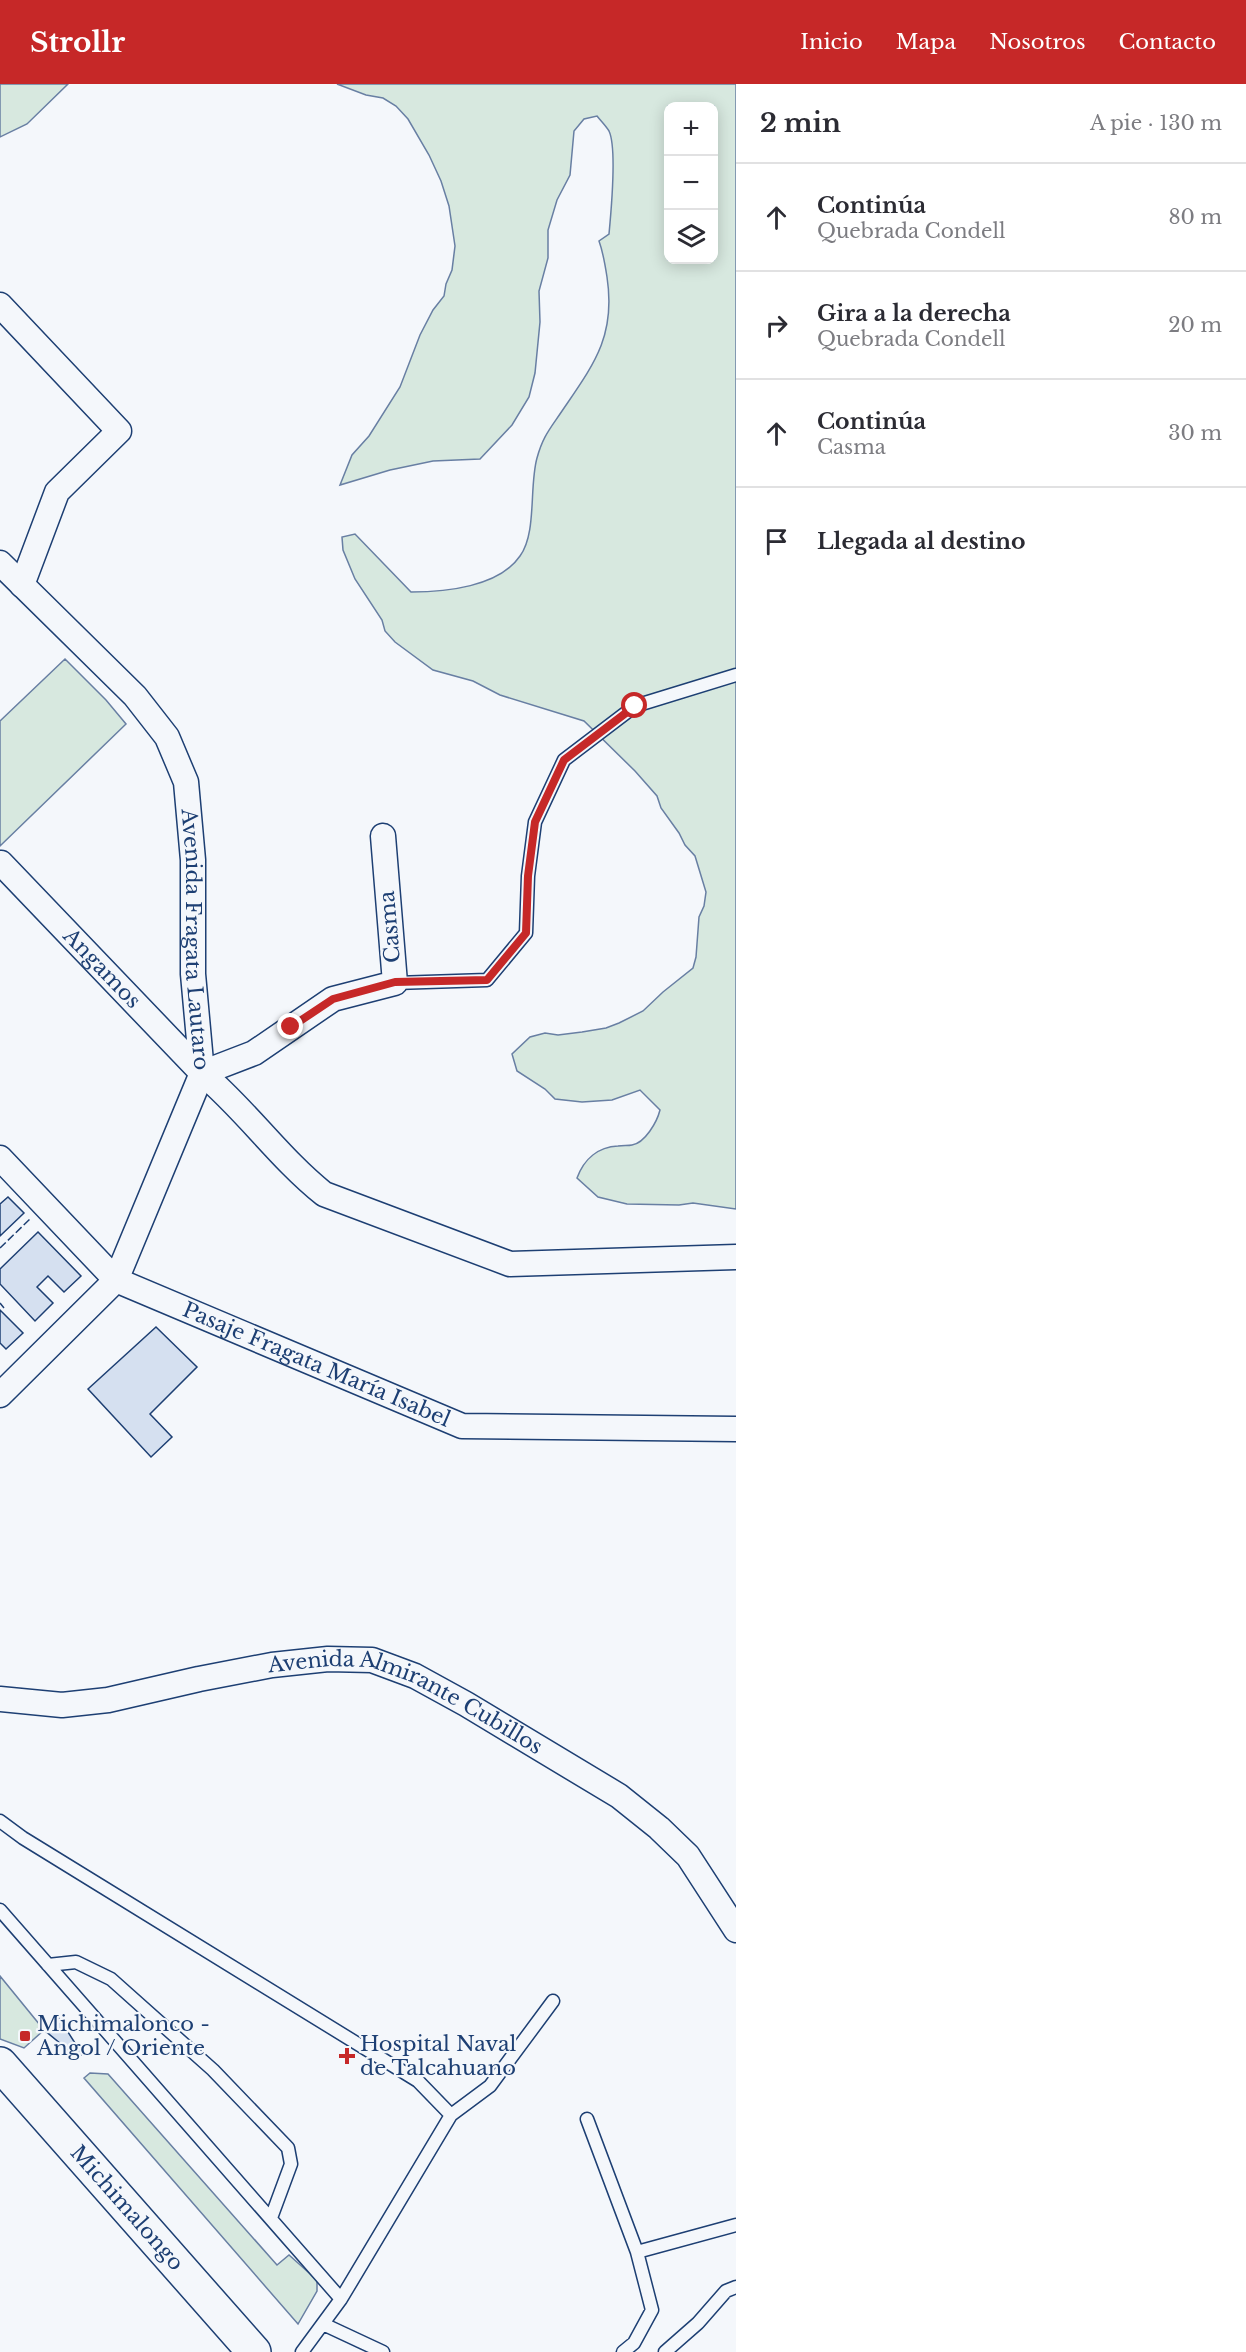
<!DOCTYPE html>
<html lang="es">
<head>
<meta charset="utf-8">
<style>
  body { margin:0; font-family:"Libre Baskerville",serif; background:#f2f2f3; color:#2b2b33 }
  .controls { position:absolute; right:18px; top:18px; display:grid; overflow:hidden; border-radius:12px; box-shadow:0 3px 15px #0003 }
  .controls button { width:54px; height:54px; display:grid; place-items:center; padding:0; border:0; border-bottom:2px solid #e1e1e2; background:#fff; color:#2b2b33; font:30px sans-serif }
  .stop { position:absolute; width:18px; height:18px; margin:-14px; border:4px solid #c62828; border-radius:50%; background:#fff }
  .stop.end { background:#c62828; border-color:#fff; box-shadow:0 2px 6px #0008 }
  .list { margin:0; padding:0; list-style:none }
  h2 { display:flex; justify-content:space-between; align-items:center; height:78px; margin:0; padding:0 24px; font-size:26px }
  h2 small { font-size:20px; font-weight:400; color:#7c7c81 }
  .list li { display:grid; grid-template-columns:39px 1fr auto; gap:18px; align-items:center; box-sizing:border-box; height:108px; padding:0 24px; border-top:2px solid #e1e1e2 }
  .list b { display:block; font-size:22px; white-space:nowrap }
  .list p { margin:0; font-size:20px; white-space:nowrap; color:#7c7c81 }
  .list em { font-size:20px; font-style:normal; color:#7c7c81 }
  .icon { flex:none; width:33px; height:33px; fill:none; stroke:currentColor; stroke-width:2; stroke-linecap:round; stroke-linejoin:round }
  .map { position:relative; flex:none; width:736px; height:2268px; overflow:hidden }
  header { display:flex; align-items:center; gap:36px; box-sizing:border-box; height:84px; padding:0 30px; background:#c62828; color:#fff }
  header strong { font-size:28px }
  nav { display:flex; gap:33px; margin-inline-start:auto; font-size:21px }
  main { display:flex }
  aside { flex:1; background:#fff }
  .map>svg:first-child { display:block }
  .green { fill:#d7e8df; stroke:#687fa3; stroke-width:1.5; fill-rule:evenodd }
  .building { fill:#d5e0f0; stroke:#1d3f73; stroke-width:1.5 }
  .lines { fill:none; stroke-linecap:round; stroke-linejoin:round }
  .service-casing { stroke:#1d3f73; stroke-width:15 }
  .minor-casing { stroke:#1d3f73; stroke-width:27 }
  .secondary-casing { stroke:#1d3f73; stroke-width:36 }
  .service { stroke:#f4f7fb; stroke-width:12 }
  .minor { stroke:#f4f7fb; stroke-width:24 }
  .secondary { stroke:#f4f7fb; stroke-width:33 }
  .fence { stroke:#1d3f73; stroke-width:1.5; stroke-dasharray:8 3; stroke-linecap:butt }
  .route { stroke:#c62828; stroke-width:8 }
  .poi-dot { fill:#c62828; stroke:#f4f7fb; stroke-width:2 }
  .labels { text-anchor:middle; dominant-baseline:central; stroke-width:4.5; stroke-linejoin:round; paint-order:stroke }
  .street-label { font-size:21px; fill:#1d3f73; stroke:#f4f7fb }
  .poi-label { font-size:21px; fill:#1d3f73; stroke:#f4f7fb; text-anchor:start }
</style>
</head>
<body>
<header>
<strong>Strollr</strong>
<nav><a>Inicio</a><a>Mapa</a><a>Nosotros</a><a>Contacto</a></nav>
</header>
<main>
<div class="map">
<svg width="736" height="2268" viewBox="0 0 736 2268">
  <rect width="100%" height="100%" fill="#f4f7fb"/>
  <!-- green -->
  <path class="green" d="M 0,0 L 68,0 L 27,40 L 0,53 Z
    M 337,0 L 736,0 L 736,1125 L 693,1119 L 679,1121 L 627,1120 L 598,1113 L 577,1094 C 584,1075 598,1063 618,1062 C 623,1061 628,1062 632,1061 C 645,1059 657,1038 660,1026 L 640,1006 L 612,1016 L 582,1018 L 555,1015 L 545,1005 L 517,987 L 512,970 L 530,953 L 545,949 L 558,951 L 582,948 L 606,944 L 619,939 L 643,927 L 663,908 L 693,884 L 696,873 L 699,833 L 704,822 L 706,808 L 695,772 L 685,761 L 679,749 L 661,724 L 657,712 L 635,687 L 584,637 L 500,611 L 473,597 L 433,586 L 395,558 L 385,547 L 382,536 L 355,495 L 343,466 L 342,453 L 355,450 L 411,508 C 445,508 499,503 520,472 C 537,449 529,402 537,374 C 543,352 550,345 562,327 C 594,280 616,252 607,193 C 605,180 603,168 599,157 L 609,150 C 611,129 617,64 609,47 C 606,42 601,37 597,32 L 584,35 L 574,47 L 570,91 L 557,116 L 548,146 L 548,174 L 539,207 L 540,238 L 535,289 L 529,313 L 512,341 L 480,375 L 433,377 L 390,386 L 340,401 L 352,371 L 369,352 L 400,303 L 420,251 L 433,226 L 444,212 L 446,200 L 452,186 L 455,162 L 449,122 L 441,97 L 429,71 L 408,35 L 396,22 L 383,14 L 366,11 ZM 668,22 L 714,22 L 714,176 L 668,176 Z
    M 65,575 L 106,616 L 126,640 L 0,762 L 0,637 Z
    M 0,1892 L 44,1946 L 24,1964 L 0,1955 Z
    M 90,1989 L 108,1990 L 277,2181 L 289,2171 L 317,2196 L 317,2207 L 298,2240 L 84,1994 Z"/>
  <!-- building -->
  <path class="building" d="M 8,1113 L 24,1129 L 0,1152 L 0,1120 Z
    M 38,1148 L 81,1192 L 64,1208 L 48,1192 L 37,1203 L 53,1219 L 35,1237 L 0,1200 L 0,1185 Z
    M 0,1226 L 23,1249 L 6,1265 L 0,1259 Z
    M 156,1243 L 197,1283 L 150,1330 L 172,1353 L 151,1373 L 88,1305 Z
    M 59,1934 L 82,1970 L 78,1974 L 44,1946 Z"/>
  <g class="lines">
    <!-- service casing -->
    <g class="service-casing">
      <path id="service" d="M 395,899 L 487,896 L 526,849 L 528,792 L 535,738 L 564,676 L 635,622 L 736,591
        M 0,1737 L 23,1754 L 418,1997 L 451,2031 L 341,2215 L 302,2268
        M 0,1826 L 341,2215
        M 48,1881 L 76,1878 L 111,1895 L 213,1986 L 288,2064 L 291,2080 L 271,2134
        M 451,2031 L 490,2002 L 553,1917
        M 587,2035 L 637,2168 L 652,2226 L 634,2259 L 623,2268
        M 637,2168 L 736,2141
        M 323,2240 L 383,2268
        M 665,2268 L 698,2239 L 726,2207 L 736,2203"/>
    </g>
    <!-- minor casing -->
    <g class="minor-casing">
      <g id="minor">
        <path d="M 0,221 L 119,347 L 57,408 L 22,501"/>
        <path id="s1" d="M 0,479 L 135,612 L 167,653 L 186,698 L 193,776 L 193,890 L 202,989 L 116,1196 L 0,1311"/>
        <path id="s2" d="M 1,779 L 202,989 C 246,1026 279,1074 324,1110 L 510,1180 L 736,1173"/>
        <path d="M 202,989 L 254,969 L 333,915 L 395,899 L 383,752"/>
        <path id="s3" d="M 0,1074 L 116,1196 L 462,1342 L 736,1345"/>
        <path id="s4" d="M 0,1615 L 62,1621 L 108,1616 L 199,1595 L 272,1581 L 328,1575 L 372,1576 L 415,1592 L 466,1620 L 619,1712 L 659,1744 L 688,1772 L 736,1846"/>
      </g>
    </g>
    <!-- secondary casing -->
    <g class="secondary-casing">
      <g id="secondary">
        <path id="s5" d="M 0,1980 L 254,2268"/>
      </g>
    </g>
    <!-- service -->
    <use href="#service" class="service"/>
    <!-- minor -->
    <use href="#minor" class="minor"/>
    <!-- secondary -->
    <use href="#secondary" class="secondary"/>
    <!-- fence -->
    <path class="fence" d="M 0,1164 L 31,1134
      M 0,1219 L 4,1224"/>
  </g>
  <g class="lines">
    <!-- route -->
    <path class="route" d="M 291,943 L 333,915 L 395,898 L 487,896 L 526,849 L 528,792 L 535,738 L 564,676 L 635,622"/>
  </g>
  <!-- markers -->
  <g class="poi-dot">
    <rect x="19" y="1946" width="12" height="12" rx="3"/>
    <path d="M344 1963h6v6h6v6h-6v6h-6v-6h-6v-6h6z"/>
  </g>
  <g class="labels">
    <!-- street labels -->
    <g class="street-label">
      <text transform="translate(390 843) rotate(-95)">Casma</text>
      <text stroke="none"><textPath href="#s1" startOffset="448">Avenida Fragata Lautaro</textPath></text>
      <text stroke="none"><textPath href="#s2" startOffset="146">Angamos</textPath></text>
      <text stroke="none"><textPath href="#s3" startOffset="386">Pasaje Fragata María Isabel</textPath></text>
      <text stroke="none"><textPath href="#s4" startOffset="420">Avenida Almirante Cubillos</textPath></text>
      <text stroke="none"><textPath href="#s5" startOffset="192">Michimalongo</textPath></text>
    </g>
    <!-- poi labels -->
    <g class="poi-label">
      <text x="37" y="1940">Michimalonco -<tspan x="37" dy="24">Angol / Oriente</tspan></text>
      <text x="360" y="1960">Hospital Naval<tspan x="360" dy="24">de Talcahuano</tspan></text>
    </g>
  </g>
</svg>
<div class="controls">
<button>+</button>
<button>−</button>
<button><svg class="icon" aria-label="layers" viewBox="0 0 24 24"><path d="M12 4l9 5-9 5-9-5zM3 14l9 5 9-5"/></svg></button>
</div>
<div class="stop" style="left:635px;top:622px"></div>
<div class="stop end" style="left:291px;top:943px"></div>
</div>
<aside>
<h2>2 min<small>A pie · 130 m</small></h2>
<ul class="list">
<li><svg class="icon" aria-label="ahead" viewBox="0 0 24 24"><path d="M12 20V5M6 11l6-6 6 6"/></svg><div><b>Continúa</b><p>Quebrada Condell</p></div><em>80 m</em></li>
<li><svg class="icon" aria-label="right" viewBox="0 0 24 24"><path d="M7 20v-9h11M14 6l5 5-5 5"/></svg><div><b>Gira a la derecha</b><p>Quebrada Condell</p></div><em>20 m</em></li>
<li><svg class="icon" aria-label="ahead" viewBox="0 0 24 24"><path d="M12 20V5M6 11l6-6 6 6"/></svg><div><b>Continúa</b><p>Casma</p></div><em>30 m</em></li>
<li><svg class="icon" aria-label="arrive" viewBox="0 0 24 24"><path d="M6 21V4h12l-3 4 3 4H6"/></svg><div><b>Llegada al destino</b></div></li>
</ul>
</aside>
</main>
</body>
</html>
